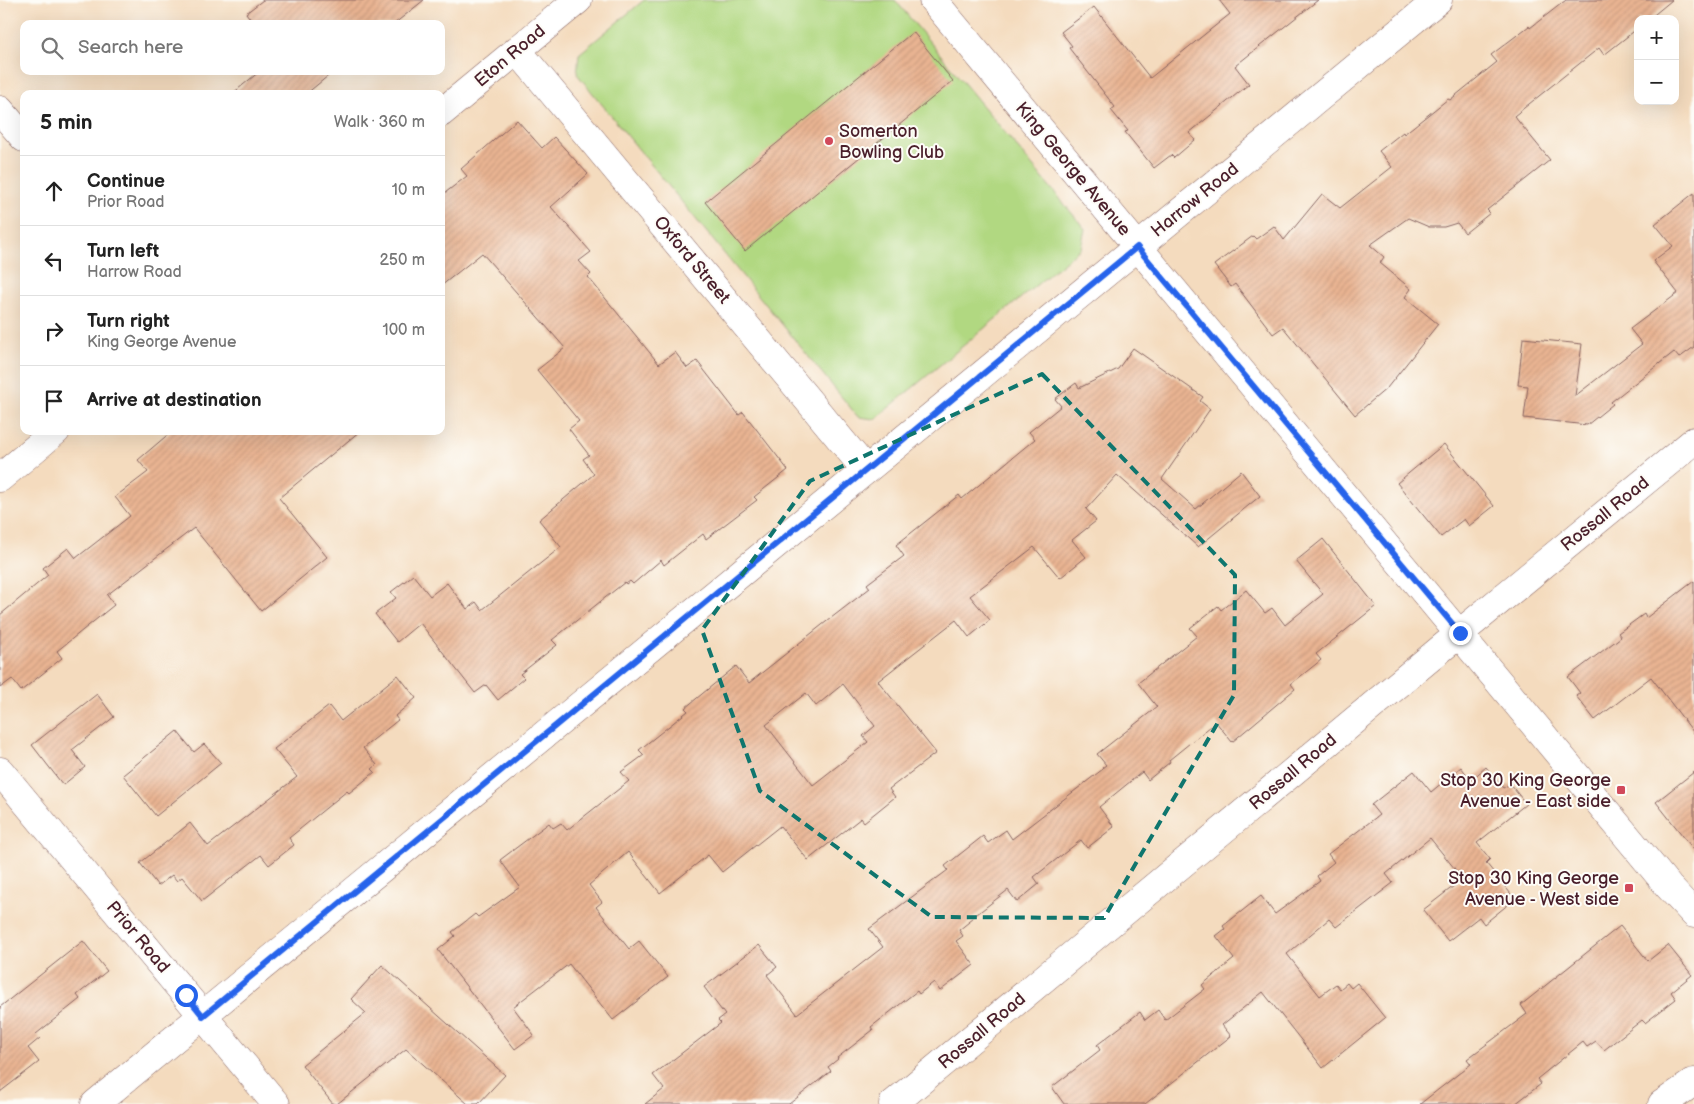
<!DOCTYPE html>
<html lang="en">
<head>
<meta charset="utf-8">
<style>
  body { margin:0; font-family:"Balsamiq Sans",sans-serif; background:#f6f6f6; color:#222 }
  .controls { position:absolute; right:15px; top:15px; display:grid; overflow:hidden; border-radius:10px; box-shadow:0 5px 20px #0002 }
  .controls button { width:45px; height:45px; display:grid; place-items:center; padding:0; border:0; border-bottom:1px solid #e0e0e0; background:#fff; color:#222; font:25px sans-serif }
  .stop { position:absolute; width:15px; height:15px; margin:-11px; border:4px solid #2563eb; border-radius:50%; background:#fff }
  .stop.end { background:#2563eb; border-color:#fff; box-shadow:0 1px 5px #0008 }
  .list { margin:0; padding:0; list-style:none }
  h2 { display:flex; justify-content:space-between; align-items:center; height:65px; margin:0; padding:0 20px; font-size:21px }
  h2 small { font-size:16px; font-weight:400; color:#767676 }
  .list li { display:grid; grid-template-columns:32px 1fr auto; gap:15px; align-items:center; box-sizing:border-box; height:70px; padding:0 20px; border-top:1px solid #e0e0e0 }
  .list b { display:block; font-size:19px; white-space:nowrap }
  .list p { margin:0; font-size:16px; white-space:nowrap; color:#767676 }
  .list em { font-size:16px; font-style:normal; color:#767676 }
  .icon { flex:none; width:28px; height:28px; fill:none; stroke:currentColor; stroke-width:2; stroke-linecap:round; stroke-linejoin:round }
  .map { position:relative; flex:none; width:1694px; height:1104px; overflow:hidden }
  .search { position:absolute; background:#fff; box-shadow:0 5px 20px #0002; left:20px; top:20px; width:425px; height:55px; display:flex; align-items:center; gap:12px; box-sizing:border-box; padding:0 18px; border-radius:10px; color:#767676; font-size:19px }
  .panel { position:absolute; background:#fff; box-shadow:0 5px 20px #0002; left:20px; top:90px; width:425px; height:345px; border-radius:10px }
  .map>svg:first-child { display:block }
  .green { fill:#b1d881; stroke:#7e7c56 }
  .building { fill:url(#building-hatch); fill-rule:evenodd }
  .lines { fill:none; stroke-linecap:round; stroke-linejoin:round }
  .minor-casing { stroke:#86615e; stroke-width:29 }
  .minor { stroke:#fff; stroke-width:28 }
  .route { stroke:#2563eb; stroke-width:6 }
  .marked { fill:none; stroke:#0f766e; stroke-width:4; stroke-dasharray:10 6; stroke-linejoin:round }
  .poi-dot { fill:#d1495b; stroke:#fdfcf7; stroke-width:2 }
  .labels { text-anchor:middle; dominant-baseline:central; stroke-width:4; stroke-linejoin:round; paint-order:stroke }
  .street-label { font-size:18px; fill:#4a1f2b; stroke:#fdfcf7 }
  .poi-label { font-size:18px; fill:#4a1f2b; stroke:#fdfcf7; text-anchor:end }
</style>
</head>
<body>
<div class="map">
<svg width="1694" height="1104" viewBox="0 0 1694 1104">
  <defs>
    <pattern id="building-hatch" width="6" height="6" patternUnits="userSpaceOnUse" patternTransform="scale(1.25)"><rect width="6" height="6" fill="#e9b492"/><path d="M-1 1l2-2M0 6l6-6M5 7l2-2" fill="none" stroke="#c99a7e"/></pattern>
  </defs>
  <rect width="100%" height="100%" fill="#fdfcf7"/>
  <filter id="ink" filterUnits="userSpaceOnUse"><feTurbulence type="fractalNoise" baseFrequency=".02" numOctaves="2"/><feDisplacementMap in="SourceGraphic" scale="10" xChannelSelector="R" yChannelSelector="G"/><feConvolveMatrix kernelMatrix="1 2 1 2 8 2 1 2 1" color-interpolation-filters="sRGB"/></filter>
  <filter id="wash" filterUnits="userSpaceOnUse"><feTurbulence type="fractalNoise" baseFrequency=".0096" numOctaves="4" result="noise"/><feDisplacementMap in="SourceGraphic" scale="20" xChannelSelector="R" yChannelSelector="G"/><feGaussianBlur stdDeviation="1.12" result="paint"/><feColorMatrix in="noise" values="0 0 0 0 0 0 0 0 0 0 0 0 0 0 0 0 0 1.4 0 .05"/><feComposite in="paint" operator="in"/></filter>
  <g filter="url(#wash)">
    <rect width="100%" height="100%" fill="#f4dbbe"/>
    <!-- green -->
    <path class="green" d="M 644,0 L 895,0 L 1085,229 L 1081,248 L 875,419 L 858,417 L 577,74 L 579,54 Z"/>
    <g id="blocks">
      <!-- building -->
      <path class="building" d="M 263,0 L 424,0 L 394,24 L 254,24 L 246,13 Z
        M 1219,0 L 1318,0 L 1235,66 L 1249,84 L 1189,133 L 1195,140 L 1174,158 L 1171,155 L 1154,168 L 1125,132 L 1128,131 L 1111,110 L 1115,107 L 1069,48 L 1072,46 L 1061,32 L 1094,7 L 1150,78 L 1230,14 Z
        M 1566,0 L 1672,0 L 1649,19 L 1638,19 L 1638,28 L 1604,55 L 1599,48 L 1514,116 L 1550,160 L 1487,210 L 1490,213 L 1465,233 L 1457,223 L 1444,227 L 1429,227 L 1408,218 L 1370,245 L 1384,257 L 1380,263 L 1411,289 L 1405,297 L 1438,324 L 1387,388 L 1355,415 L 1283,327 L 1273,334 L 1235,284 L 1231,287 L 1214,265 L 1253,236 L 1256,239 L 1274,226 L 1284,240 L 1322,194 L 1340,208 L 1392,167 L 1379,151 L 1403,132 L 1404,134 L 1448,99 L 1450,100 L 1497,62 L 1491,55 L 1529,26 L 1530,28 Z
        M 913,32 L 953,81 L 745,251 L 705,202 Z
        M 260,71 L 334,71 L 306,94 L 232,94 Z
        M 517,120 L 542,148 L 554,137 L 588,174 L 551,207 L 591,252 L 579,261 L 591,274 L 588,277 L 659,364 L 675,352 L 687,368 L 697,361 L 739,415 L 743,412 L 788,470 L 754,497 L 757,500 L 706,539 L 703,534 L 664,565 L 661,560 L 633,584 L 630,581 L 626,584 L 625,582 L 552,640 L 557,645 L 520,674 L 524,678 L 498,700 L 486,685 L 475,693 L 420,623 L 397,642 L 375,614 L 396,598 L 391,592 L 413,575 L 430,596 L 447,583 L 467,609 L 476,602 L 482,610 L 561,547 L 539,520 L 594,474 L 583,459 L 589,455 L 569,429 L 579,421 L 537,370 L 565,348 L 482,253 L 441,286 L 441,196 L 467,176 L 461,169 Z
        M 1694,193 L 1694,347 L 1679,358 L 1674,352 L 1611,402 L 1613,404 L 1587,425 L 1524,418 L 1528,386 L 1518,385 L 1523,338 L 1582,344 L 1575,396 L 1642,344 L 1630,329 L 1678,293 L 1653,261 L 1673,246 L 1655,224 Z
        M 1133,348 L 1203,397 L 1200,401 L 1210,409 L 1162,479 L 1196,509 L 1241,471 L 1260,496 L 1198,547 L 1117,475 L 1086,509 L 1096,521 L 1072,540 L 1086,557 L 1060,578 L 1034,547 L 970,596 L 990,620 L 969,637 L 956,620 L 878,681 L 936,753 L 889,789 L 895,797 L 864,822 L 861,818 L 808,860 L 780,826 L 722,872 L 708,855 L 660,893 L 628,852 L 589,885 L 602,902 L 596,907 L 629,949 L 639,941 L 668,977 L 613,1020 L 569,964 L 513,1007 L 534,1035 L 515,1049 L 438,950 L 455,936 L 452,932 L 475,914 L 478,917 L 520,887 L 500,860 L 549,823 L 553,828 L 561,823 L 567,830 L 629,781 L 621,772 L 644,755 L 639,750 L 688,711 L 685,708 L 736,666 L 749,683 L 822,625 L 870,588 L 867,584 L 904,556 L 896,545 L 959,495 L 962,499 L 1035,439 L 1029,432 L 1061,406 L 1055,399 L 1076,383 L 1079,388 L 1118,369 ZM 843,684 L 875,726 L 863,736 L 868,742 L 813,785 L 766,725 L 806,693 L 816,706 Z
        M 172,431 L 360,431 L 279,498 L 327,557 L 261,611 L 194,528 L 107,595 L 114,605 L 57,651 L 62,658 L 21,691 L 12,679 L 0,688 L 0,615 L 48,575 L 43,568 L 68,548 L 76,558 L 130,516 L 115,497 L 148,472 L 138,460 Z
        M 1444,444 L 1494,506 L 1469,526 L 1464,519 L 1441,537 L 1397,483 Z
        M 1323,539 L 1376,606 L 1316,654 L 1321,660 L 1291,684 L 1295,689 L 1232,742 L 1216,722 L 1169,760 L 1170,762 L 1148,780 L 1142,772 L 1099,807 L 1114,827 L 1087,848 L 1081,840 L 1034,877 L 1039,884 L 1017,902 L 1008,890 L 968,921 L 969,922 L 959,930 L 963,936 L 956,941 L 974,965 L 940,991 L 934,982 L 919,994 L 917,991 L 871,1027 L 873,1030 L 837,1058 L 838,1059 L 828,1067 L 831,1071 L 789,1104 L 645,1104 L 664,1089 L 653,1075 L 721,1023 L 718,1020 L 725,1015 L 704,987 L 759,945 L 777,967 L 767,975 L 797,1014 L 883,947 L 869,929 L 948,870 L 945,866 L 983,836 L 988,843 L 1006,830 L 1012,839 L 1103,769 L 1102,768 L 1106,765 L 1097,754 L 1157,707 L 1138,683 L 1197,636 L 1190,628 L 1218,606 L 1221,610 L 1246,590 L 1265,613 L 1272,608 L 1285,625 L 1323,594 L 1296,561 Z
        M 1694,581 L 1694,733 L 1651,677 L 1595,720 L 1576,696 L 1580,693 L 1568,677 L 1621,637 L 1618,633 L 1644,614 L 1646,618 Z
        M 398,675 L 416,698 L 395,716 L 398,720 L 363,748 L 377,765 L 372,769 L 375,772 L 349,793 L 347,791 L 289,838 L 294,845 L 269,865 L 261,855 L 202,901 L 182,877 L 177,881 L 172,875 L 158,886 L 140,863 L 190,823 L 208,846 L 297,777 L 274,749 L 329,706 L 341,721 Z
        M 97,694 L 114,717 L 72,750 L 85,767 L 63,785 L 32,745 Z
        M 177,731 L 194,752 L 204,744 L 221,763 L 156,816 L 123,775 Z
        M 1461,767 L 1471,780 L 1486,767 L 1503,788 L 1510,784 L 1526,804 L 1477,843 L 1490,859 L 1486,863 L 1515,899 L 1484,924 L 1479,917 L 1448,941 L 1423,910 L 1463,879 L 1430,838 L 1386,874 L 1393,883 L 1336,927 L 1329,919 L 1287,954 L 1320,996 L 1336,984 L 1340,989 L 1347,983 L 1351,988 L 1357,983 L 1385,1018 L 1323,1068 L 1263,992 L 1222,1025 L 1231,1036 L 1145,1104 L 1064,1104 L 1052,1087 L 1100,1050 L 1097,1045 L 1140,1012 L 1145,1020 L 1158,1010 L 1165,1020 L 1205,989 L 1202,985 L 1234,959 L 1216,936 L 1225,929 L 1223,926 L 1261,896 L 1275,914 L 1320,881 L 1317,876 L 1334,862 L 1328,854 L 1379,815 L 1371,805 L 1414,771 L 1431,792 Z
        M 1694,772 L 1694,850 L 1656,802 Z
        M 1620,926 L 1648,961 L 1668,945 L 1692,975 L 1671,992 L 1676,999 L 1645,1023 L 1642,1020 L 1604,1050 L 1596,1041 L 1587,1047 L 1583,1042 L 1537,1079 L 1541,1084 L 1515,1104 L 1420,1104 L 1471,1064 L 1467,1059 L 1527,1014 L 1521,1005 Z
        M 83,941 L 107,971 L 77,995 L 80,999 L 36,1034 L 40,1038 L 28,1048 L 39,1062 L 0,1092 L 0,1007 Z
        M 382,965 L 505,1075 L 478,1104 L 468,1104 L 406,1049 L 337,1104 L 333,1104 L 302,1065 L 366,1013 L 351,999 Z"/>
    </g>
  </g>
  <g filter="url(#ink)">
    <use href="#blocks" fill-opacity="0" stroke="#86615e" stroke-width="1"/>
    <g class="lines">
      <!-- minor casing -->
      <g class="minor-casing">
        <path id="minor" d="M 933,0 L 1669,887 L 1694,914
          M 517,50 L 866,470
          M 0,110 L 24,138
          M 441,113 L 578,0
          M 0,478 L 56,431
          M 0,771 L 276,1104
          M 95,1104 L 1438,0
          M 893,1104 L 1460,633 L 1694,441
          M 1662,1104 L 1694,1082"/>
      </g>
      <!-- minor -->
      <use href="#minor" class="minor"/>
    </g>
  </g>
  <g class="lines" filter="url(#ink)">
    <!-- route -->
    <path class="route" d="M 186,995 L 203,1016 L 1137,247 L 1460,633"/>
  </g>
  <!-- marked area -->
  <path class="marked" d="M 1042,374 L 1235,575 L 1234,695 L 1104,918 L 932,917 L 760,791 L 702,630 L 810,481 Z"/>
  <!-- markers -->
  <g class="poi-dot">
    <circle cx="829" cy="141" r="5"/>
    <rect x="1616" y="785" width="10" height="10" rx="2.5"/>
    <rect x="1624" y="883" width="10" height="10" rx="2.5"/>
  </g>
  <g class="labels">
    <!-- street labels -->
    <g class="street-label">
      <text transform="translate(510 56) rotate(-40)">Eton Road</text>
      <text transform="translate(1073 169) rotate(50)">King George Avenue</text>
      <text transform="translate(1195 200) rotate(-39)">Harrow Road</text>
      <text transform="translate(692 260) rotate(50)">Oxford Street</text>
      <text transform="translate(1605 514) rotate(-39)">Rossall Road</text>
      <text transform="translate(1293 772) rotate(-40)">Rossall Road</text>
      <text transform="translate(138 937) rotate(50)">Prior Road</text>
      <text transform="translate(982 1031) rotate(-40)">Rossall Road</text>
    </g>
    <!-- poi labels -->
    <g class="poi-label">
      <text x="839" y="131" text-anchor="start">Somerton<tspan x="839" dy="21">Bowling Club</tspan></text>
      <text x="1611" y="780">Stop 30 King George<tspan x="1611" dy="21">Avenue - East side</tspan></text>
      <text x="1619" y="878">Stop 30 King George<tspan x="1619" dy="21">Avenue - West side</tspan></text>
    </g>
  </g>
</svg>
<div class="controls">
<button>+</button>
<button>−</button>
</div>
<div class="stop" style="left:186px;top:995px"></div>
<div class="stop end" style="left:1460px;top:633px"></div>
<div class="search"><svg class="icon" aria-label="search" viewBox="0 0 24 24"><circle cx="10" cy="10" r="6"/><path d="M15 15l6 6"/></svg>Search here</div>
<section class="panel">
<h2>5 min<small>Walk · 360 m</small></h2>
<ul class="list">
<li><svg class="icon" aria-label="ahead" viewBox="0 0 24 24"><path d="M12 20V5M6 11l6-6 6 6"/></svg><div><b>Continue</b><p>Prior Road</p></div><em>10 m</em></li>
<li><svg class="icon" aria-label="left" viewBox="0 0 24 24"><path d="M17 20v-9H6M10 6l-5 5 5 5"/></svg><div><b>Turn left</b><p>Harrow Road</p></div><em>250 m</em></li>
<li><svg class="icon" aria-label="right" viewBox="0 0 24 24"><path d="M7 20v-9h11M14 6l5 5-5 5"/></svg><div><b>Turn right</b><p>King George Avenue</p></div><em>100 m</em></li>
<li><svg class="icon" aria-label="arrive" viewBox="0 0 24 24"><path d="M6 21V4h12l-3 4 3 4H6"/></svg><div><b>Arrive at destination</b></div></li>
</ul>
</section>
</div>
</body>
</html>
